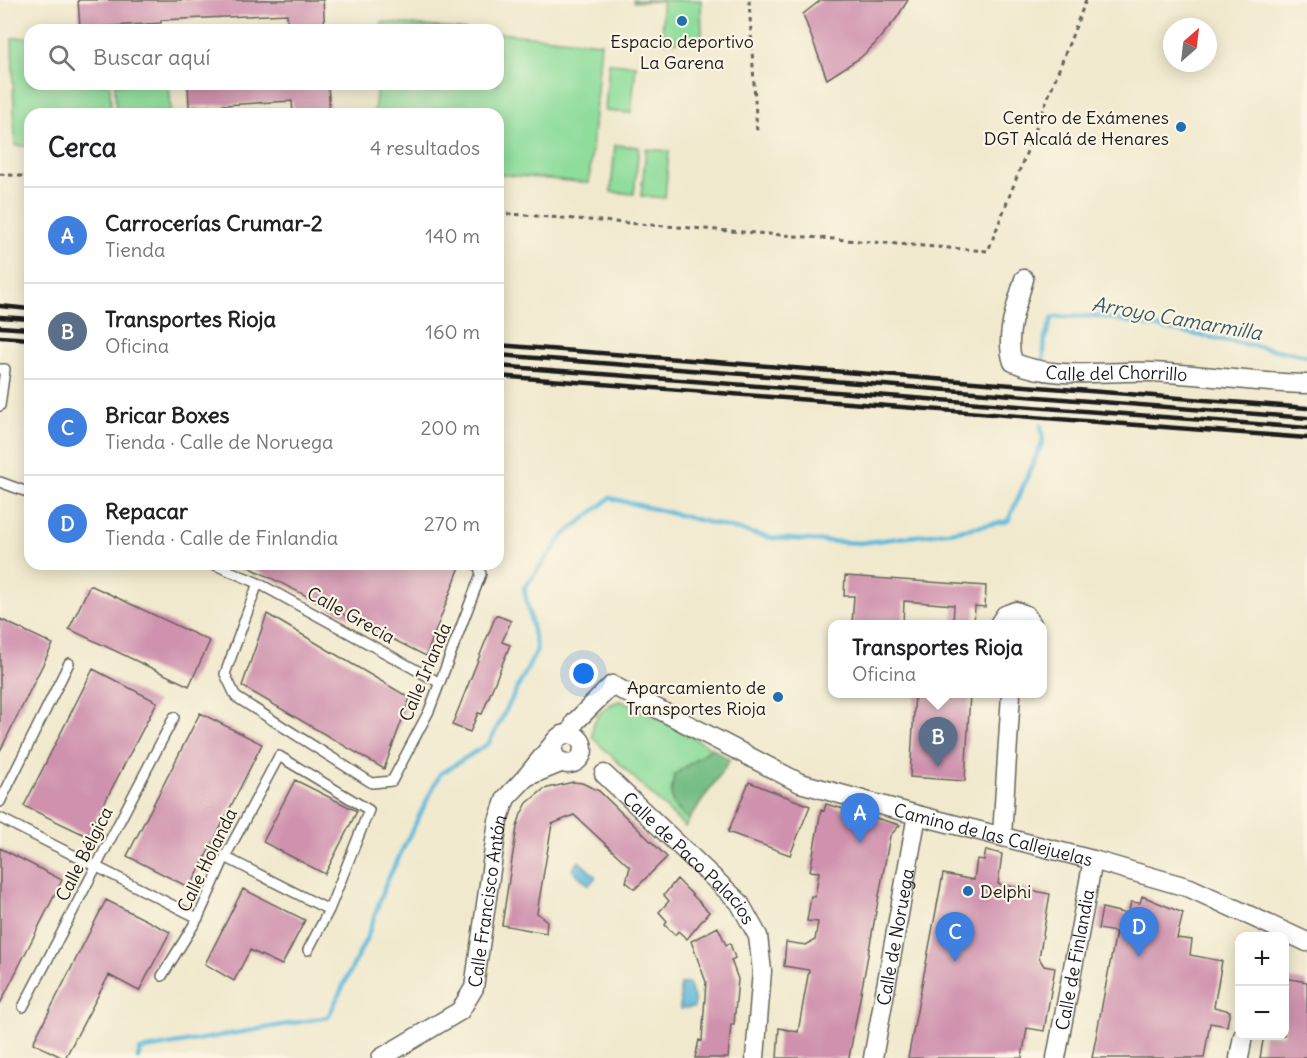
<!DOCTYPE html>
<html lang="es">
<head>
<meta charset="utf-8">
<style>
  body { margin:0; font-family:Delius,sans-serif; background:#f2f2f2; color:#202124 }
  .controls { position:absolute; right:18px; bottom:18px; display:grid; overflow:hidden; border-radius:12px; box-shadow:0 3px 15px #0003 }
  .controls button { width:54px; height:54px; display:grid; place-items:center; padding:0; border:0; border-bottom:2px solid #e0e0e0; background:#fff; color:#202124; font:30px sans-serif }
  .compass { position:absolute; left:1163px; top:18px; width:54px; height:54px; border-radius:50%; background:#fff; box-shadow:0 3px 15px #0003; rotate:28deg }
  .you { position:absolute; left:584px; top:674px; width:21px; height:21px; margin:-15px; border:4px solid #fff; border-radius:50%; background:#1a73e8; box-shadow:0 0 0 9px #1a73e833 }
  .badge { display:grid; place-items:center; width:39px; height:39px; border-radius:50%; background:#db2777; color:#fff; font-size:20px; font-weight:700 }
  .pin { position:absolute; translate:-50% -50px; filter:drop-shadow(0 2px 3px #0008) }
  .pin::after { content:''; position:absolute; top:32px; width:21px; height:18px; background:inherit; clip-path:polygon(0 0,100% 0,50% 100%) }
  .popup { position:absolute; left:828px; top:620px; width:219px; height:78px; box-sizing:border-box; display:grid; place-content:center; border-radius:12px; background:#fff; filter:drop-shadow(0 2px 4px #0005); font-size:20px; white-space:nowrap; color:#757577 }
  .popup b { font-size:22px; color:#202124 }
  .popup::after { content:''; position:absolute; left:50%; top:100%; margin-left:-12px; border:12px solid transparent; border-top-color:#fff }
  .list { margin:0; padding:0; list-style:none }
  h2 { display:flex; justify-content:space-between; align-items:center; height:78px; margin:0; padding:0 24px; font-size:26px }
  h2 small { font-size:20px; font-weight:400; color:#757577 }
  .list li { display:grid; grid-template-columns:39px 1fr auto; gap:18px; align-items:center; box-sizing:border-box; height:96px; padding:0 24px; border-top:2px solid #e0e0e0 }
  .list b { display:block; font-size:22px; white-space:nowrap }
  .list p { margin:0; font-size:20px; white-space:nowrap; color:#757577 }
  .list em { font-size:20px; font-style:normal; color:#757577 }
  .icon { flex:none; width:33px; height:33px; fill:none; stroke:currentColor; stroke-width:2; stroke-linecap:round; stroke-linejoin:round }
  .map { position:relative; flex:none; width:1307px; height:1058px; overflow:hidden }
  .search { position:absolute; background:#fff; box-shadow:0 3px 15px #0003; left:24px; top:24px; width:480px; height:66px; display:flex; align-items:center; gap:15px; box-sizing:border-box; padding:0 21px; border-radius:18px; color:#757577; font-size:22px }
  .panel { position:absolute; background:#fff; box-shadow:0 3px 15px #0003; left:24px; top:108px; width:480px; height:462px; border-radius:18px }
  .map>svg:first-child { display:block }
  .green { fill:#8edd9b; stroke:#557c5c; stroke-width:1.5 }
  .forest { fill:#72bc83; stroke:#476c50; stroke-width:1.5 }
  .water { fill:#5cb8da; stroke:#3c6a7b; stroke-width:1.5 }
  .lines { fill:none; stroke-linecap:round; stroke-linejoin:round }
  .stream { stroke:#5cb8da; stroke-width:4.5 }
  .building { fill:#cf91ad }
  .lane-casing { stroke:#66645a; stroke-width:12 }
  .street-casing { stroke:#66645a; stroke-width:21 }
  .path { stroke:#66645a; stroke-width:3; stroke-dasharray:4.5 4.5; stroke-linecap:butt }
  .lane { stroke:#fff; stroke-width:9 }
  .street { stroke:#fff; stroke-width:18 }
  .rail { stroke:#1c1c1c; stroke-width:4.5 }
  .poi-dot { fill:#1f6fb2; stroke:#fcf5e5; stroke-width:2 }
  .labels { text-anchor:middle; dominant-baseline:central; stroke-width:4.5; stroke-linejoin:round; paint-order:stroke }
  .poi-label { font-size:18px; fill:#1c1c1c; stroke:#fcf5e5; text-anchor:end }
  .street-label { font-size:18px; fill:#1c1c1c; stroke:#fcf5e5 }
  .water-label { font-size:20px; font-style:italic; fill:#365a68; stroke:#fcf5e5 }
</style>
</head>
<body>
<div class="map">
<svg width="1307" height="1058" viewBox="0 0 1307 1058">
  <rect width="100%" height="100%" fill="#fcf5e5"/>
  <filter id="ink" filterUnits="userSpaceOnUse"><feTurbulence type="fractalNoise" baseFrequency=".0167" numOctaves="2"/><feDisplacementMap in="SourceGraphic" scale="12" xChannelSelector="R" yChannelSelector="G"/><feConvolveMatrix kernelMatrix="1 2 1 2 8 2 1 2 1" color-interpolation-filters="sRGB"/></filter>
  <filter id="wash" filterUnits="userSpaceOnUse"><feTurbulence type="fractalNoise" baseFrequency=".008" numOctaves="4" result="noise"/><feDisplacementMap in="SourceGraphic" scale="24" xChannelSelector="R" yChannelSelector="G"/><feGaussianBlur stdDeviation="1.35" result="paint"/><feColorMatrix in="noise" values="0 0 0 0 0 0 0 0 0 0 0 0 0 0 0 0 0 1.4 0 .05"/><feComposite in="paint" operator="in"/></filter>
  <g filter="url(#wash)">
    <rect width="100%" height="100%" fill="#f0e9cd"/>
    <!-- green -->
    <path class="green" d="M 633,0 L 701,0 L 702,40 L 663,42 L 662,1 L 633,2 Z
      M 382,22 L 467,30 L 381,30 Z
      M 498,33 L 601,43 L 589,183 L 498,174 L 498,114 L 374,114 L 377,84 L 498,84 Z
      M 30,37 L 30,84 L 110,84 L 111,114 L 30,114 L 30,146 L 15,146 L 12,38 Z
      M 609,63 L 636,65 L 631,113 L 605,111 Z
      M 115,84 L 169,84 L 171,114 L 116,114 Z
      M 284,109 L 285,114 L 177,114 L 178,114 Z
      M 615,145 L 639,147 L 634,194 L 611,192 Z
      M 646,149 L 669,151 L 665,198 L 641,196 Z
      M 619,701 L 629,703 L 712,748 L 674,775 C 670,802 668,802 689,820 L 685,827 L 593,738 C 589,721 603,706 619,701 Z"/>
    <!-- forest -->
    <path class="forest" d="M 712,748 L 730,760 L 689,820 C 668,802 670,802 674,775 Z"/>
    <!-- water -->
    <path class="water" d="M 579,861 L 596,877 L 589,885 L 572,870 Z
      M 689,983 L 694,998 L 694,1008 L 680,1009 L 680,984 Z"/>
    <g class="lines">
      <!-- stream -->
      <path class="stream" d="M 1043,364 L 1045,338 L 1053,317 L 1098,316 L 1307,356
        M 138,1058 L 140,1050 L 328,1017 L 368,935 L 386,883 L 440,774 L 489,743 L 537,650 L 524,588 L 564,535 L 610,498 L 771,538 L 860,543 L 955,531 L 1008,521 L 1043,441 L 1041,425"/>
    </g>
    <g id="blocks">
      <!-- building -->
      <path class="building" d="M 78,0 L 323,0 L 325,30 L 288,30 L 287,14 L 161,20 L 161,23 L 80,28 Z
        M 821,0 L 908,0 L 896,19 L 874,45 L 860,58 L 827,79 L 803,14 Z
        M 188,84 L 328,84 L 330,114 L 293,114 L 292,101 L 189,107 Z
        M 243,564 L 461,564 L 426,656 Z
        M 845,576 L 986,586 L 985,607 L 975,606 L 974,624 L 953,624 L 954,605 L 904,601 L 903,624 L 852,624 L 854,596 L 844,596 Z
        M 90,585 L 210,641 L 189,686 L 69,629 Z
        M 267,614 L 410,698 L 384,769 L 242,686 Z
        M 496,615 L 511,621 L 502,642 L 510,645 L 482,714 L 478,713 L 470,732 L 452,725 Z
        M 0,619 L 53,644 L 0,751 Z
        M 93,669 L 157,702 L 87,836 L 24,806 Z
        M 915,693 L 970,693 L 965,781 L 910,777 Z
        M 200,713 L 262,744 L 190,888 L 127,856 Z
        M 295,780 L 357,811 L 325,874 L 263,842 Z
        M 573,782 L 582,783 L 599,791 L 667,857 L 635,889 L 626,882 L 630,867 L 574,815 L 552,824 L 537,913 L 547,921 L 546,933 L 502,925 L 517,827 L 521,814 L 527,803 L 544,789 Z
        M 749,782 L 810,806 L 790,855 L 728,832 Z
        M 826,804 L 900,825 L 890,836 L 849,1058 L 777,1058 L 779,1028 L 798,1032 L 809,970 L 784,966 L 786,942 L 806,945 L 815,940 L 818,922 L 807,921 L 811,896 L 815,897 L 819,872 L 810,871 L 821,810 L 824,811 Z
        M 0,848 L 62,880 L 0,1004 Z
        M 986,850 L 1002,854 L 998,884 L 1050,894 L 1039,958 L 1044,966 L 1055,968 L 1044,1031 L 1027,1028 L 1022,1058 L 908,1058 L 943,874 L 974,880 L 977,859 L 984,860 Z
        M 677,879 L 709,912 L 687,939 L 678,931 L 675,935 L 665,925 L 667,921 L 659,912 L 669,901 L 664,895 Z
        M 243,889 L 305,920 L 282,965 L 250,950 L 234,981 L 205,964 Z
        M 1142,896 L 1183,913 L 1177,938 L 1192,940 L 1190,955 L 1222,961 L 1214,1007 L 1230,1011 L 1227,1026 L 1210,1023 L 1204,1058 L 1092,1058 L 1116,932 L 1098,929 L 1102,908 L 1128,914 L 1131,902 L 1140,903 Z
        M 106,900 L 170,932 L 139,991 L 109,975 L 65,1058 L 63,1058 L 33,1043 Z
        M 718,927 L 726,945 L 730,943 L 735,958 L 731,960 L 738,979 L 734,1024 L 731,1024 L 728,1058 L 695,1058 L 699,1040 L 702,1041 L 706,982 L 691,941 Z
        M 1284,978 L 1307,982 L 1307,1058 L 1260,1058 L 1264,1035 L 1284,1035 Z"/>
    </g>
  </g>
  <g filter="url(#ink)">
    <use href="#blocks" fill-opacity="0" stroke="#66645a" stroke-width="1.5"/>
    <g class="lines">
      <!-- lane casing -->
      <g class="lane-casing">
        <path id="lane" d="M 0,369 L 5,369 L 0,406
          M 0,482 L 30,493
          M 213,564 L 258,583 L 440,683
          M 258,583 L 225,674 L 236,697 L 372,783 L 392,781 L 429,711 L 481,574 L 478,564
          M 0,802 L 69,663
          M 0,818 L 198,918
          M 225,857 L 329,910
          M 162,976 L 198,918 L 225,857 L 279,756 L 369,810 L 329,910 L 308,950
          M 23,1007 L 174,717"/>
      </g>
      <!-- street casing -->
      <g class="street-casing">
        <g id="street">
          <path id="s1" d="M 1024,279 C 1017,305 1004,336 1013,362 C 1056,381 1105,370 1150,372 C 1202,374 1255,383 1307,384"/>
          <path d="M 999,624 L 1005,615 L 1016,611 L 1026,615 L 1032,624"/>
          <path id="s2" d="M 571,734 L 575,722 L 612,685 L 800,783 L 917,815 L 1093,860 L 1190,888 L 1307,942"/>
          <circle cx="568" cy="749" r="15"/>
          <path d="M 557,739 L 526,777 L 563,762"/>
          <path id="s3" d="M 604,774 L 739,902 L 758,936 L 762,971 L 755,1058"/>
          <path d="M 1002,836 L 1011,694"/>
          <path id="s4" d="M 381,1058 L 460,1011 L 474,988 L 498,821 L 506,798 L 526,777"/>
          <path id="s5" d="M 873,1058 L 917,815"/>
          <path id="s6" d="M 1056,1058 L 1093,860"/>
          <path d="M 1239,1058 L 1243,1036"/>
        </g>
      </g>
      <!-- path -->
      <path class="path" d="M 749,0 L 757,133
        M 0,174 L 30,177
        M 498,213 L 988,251 L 1086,0"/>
      <!-- lane -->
      <use href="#lane" class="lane"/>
      <!-- street -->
      <use href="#street" class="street"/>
      <!-- rail -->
      <path class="rail" d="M 0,306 L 30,309
        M 0,317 L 30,319
        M 0,327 L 30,329
        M 0,337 L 30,339
        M 498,345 L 1307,408
        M 498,355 L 1307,418
        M 498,366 L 1307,428
        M 498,376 L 1307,438"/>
    </g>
  </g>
  <!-- markers -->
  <g class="poi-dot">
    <circle cx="682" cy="21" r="6"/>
    <circle cx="1181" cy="127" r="6"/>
    <circle cx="778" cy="697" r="6"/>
    <circle cx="968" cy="891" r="6"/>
  </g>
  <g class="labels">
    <!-- poi labels -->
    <g class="poi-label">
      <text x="682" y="41" text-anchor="middle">Espacio deportivo<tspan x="682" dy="21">La Garena</tspan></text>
      <text x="1169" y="117">Centro de Exámenes<tspan x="1169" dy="21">DGT Alcalá de Henares</tspan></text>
      <text x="766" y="687">Aparcamiento de<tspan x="766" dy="21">Transportes Rioja</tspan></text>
      <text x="980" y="891" text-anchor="start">Delphi</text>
    </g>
    <!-- street labels -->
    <g class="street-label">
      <text stroke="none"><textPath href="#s1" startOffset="190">Calle del Chorrillo</textPath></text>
      <text transform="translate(351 615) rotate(29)">Calle Grecia</text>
      <text transform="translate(425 672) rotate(-67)">Calle Irlanda</text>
      <text stroke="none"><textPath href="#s2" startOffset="477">Camino de las Callejuelas</textPath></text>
      <text transform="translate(84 854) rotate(-63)">Calle Bélgica</text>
      <text stroke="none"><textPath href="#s3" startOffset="120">Calle de Paco Palacios</textPath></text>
      <text transform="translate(207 860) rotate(-64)">Calle Holanda</text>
      <text stroke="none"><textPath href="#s4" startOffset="207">Calle Francisco Antón</textPath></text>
      <text stroke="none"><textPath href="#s5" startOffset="123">Calle de Noruega</textPath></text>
      <text stroke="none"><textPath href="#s6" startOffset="100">Calle de Finlandia</textPath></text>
    </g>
    <!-- water labels -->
    <g class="water-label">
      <text transform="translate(1177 318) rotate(10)">Arroyo Camarmilla</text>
    </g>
  </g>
</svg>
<div class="controls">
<button>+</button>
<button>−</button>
</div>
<svg class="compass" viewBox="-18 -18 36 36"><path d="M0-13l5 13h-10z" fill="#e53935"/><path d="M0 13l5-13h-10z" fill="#757577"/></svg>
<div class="you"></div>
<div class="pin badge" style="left:860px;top:843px;background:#3f7fe0">A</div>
<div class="pin badge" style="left:938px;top:767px;background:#5c6f8a">B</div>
<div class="popup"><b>Transportes Rioja</b>Oficina</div>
<div class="pin badge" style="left:955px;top:962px;background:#3f7fe0">C</div>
<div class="pin badge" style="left:1139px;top:957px;background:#3f7fe0">D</div>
<div class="search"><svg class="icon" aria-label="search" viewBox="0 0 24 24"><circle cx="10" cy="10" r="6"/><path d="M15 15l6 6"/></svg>Buscar aquí</div>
<section class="panel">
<h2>Cerca<small>4 resultados</small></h2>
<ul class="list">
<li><span class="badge" style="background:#3f7fe0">A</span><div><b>Carrocerías Crumar-2</b><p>Tienda</p></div><em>140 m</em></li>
<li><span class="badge" style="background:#5c6f8a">B</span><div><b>Transportes Rioja</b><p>Oficina</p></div><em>160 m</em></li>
<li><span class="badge" style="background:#3f7fe0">C</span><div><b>Bricar Boxes</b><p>Tienda · Calle de Noruega</p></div><em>200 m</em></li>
<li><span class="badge" style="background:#3f7fe0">D</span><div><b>Repacar</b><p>Tienda · Calle de Finlandia</p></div><em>270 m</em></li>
</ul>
</section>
</div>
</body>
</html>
